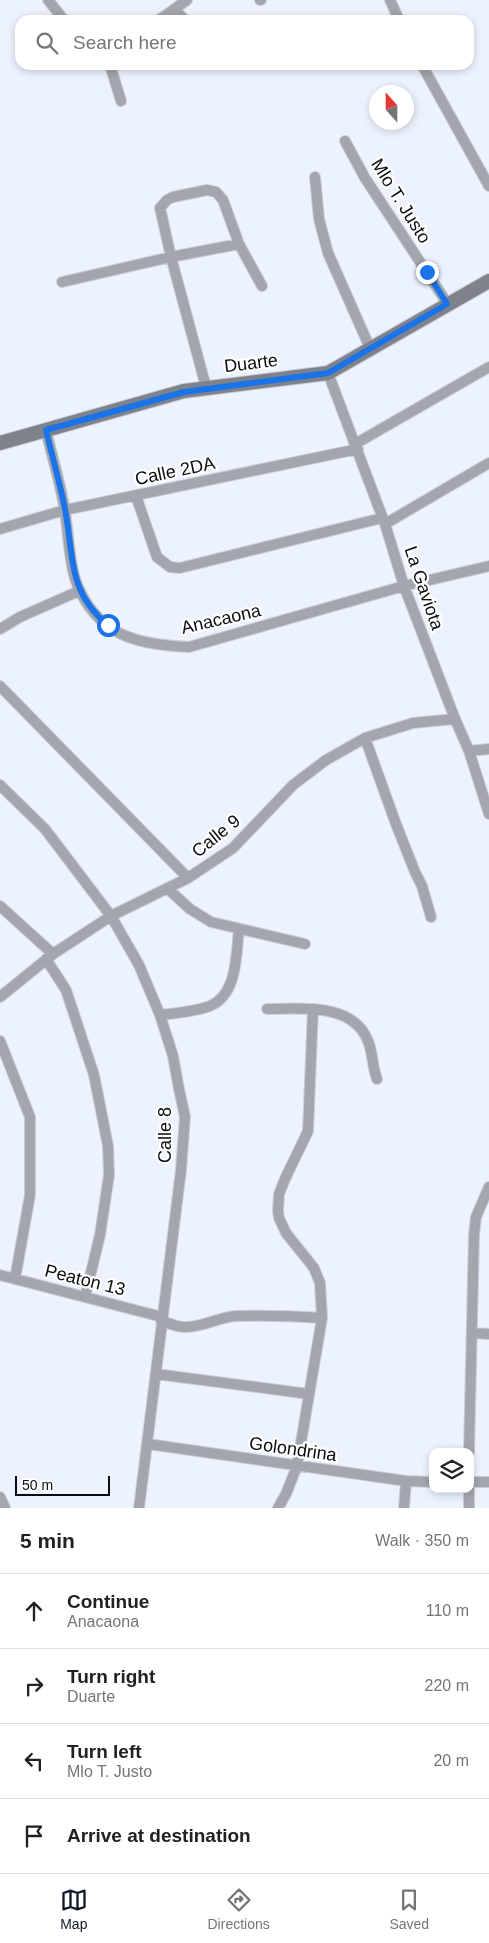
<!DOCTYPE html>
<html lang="en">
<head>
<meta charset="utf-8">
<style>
  body { margin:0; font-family:Helvetica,sans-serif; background:#f2f2f2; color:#202124 }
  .controls { position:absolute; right:15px; bottom:15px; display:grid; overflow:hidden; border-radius:10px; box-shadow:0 2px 8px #0003 }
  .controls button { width:45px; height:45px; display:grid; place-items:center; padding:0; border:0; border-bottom:1px solid #e0e0e0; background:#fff; color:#202124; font:25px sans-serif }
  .compass { position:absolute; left:369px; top:85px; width:45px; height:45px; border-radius:50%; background:#fff; box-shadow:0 2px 8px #0003; rotate:339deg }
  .scale { position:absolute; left:15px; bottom:12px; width:95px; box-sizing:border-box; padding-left:5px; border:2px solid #090c10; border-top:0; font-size:14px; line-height:18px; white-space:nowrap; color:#090c10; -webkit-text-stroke:4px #fff; paint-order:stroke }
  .stop { position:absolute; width:15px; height:15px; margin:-11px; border:4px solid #1a73e8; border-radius:50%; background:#fff }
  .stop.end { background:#1a73e8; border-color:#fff; box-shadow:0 1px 5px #0008 }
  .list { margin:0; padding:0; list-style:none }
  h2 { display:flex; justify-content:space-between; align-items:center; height:65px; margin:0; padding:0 20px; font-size:21px }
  h2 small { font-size:16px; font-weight:400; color:#757577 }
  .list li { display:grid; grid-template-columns:32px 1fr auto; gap:15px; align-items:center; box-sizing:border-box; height:75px; padding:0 20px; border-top:1px solid #e0e0e0 }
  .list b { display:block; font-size:19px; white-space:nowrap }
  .list p { margin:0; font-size:16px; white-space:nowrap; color:#757577 }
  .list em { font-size:16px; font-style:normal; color:#757577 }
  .icon { flex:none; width:28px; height:28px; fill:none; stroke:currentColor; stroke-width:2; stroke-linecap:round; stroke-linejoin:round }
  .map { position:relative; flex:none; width:489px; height:1508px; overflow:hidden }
  .search { position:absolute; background:#fff; box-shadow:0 2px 8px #0003; left:15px; right:15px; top:15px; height:55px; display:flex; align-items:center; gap:12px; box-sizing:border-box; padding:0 18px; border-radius:15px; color:#757577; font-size:19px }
  .sheet { height:365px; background:#fff }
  nav { display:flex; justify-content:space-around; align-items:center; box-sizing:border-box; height:70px; border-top:1px solid #e0e0e0; background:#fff; font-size:14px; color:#757577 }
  nav a { display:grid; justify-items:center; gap:2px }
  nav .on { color:#111827 }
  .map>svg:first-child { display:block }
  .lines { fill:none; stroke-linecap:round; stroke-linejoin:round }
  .street-casing { stroke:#c9ced8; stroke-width:12 }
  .secondary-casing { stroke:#c9ced8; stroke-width:16 }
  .street { stroke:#a3a6ac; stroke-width:10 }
  .secondary { stroke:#7e828a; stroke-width:14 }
  .route { stroke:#1a73e8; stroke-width:6 }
  .labels { text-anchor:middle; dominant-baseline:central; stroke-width:4.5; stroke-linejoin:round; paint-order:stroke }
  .street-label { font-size:18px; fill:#090c10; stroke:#fff }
</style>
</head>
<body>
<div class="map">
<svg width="489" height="1508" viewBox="0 0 489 1508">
  <rect width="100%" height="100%" fill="#edf3fe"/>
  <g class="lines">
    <!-- street casing -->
    <g class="street-casing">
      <path id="street" d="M 48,0 L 64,20
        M 260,0 L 261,0
        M 390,0 L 399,20
        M 174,9 L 185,20
        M 159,20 L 187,0
        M 110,65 L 121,101
        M 422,65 L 489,186
        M 345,141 L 365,178 L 447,303
        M 315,177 L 319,219 L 328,253 L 370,348
        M 239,244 L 171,257 L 160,208 L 167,200 L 173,197 L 207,190 L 216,192 L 223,200 L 239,244 L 262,286
        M 62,282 L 171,257 L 206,387
        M 328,373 L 385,524 L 404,586 L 455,719 L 469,751 L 489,814
        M 46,430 C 52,457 61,485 65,512 C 69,536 69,570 80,591 C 102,638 143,645 189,647 L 404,586 L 489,566
        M 355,444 L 489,367
        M 136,496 L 157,557 L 170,567 L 180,568 L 382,518
        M 385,524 L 489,463
        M 0,529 L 65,510 L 358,449
        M 0,629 L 20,617 L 79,591
        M 0,686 L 188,878
        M 365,738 L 396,824 L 415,872 L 422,886 L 431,917
        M 469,751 L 489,749
        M 0,785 L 45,829 L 111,916 L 139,965 L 160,1015 L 173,1056 L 179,1089 L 185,1117 L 181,1170 L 139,1508
        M 167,888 L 190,909 L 211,922 L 305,944
        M 0,906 L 53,954
        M 46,959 L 66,990 L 94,1075 L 108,1146 L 109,1175 L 100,1235 L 85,1297
        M 0,997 L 53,954 L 111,916 L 188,878 L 233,848 L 293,785 L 326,760 L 365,738 L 413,723 L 455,719
        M 267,1009 C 300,1009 353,1002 368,1041 C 373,1053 372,1066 377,1079
        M 160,1015 C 176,1013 194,1012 210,1006 C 238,994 236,954 239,929
        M 0,1041 L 30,1117 L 30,1195 L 15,1279
        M 0,1275 L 162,1317
        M 161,1321 C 168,1323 177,1327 184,1327 C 202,1328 218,1317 236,1316 C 265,1315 293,1316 322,1318
        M 472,1333 L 489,1334
        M 156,1374 L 309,1394
        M 148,1444 L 406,1481 L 433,1482
        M 469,1452 L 474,1235 L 476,1217 L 489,1187
        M 470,1482 L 489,1482
        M 469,1489 L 469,1508
        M 0,1497 L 5,1508
        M 278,1508 L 286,1494 L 297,1466 L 322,1318 L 320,1283 L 314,1268 L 286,1233 L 279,1218 L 278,1211 L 279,1194 L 285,1179 L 308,1131 L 313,1009
        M 404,1508 L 406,1481"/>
    </g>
    <!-- secondary casing -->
    <g class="secondary-casing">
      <path id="secondary" d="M 0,443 L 184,391 L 328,373 L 489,281"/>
    </g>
    <!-- street -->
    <use href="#street" class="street"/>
    <!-- secondary -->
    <use href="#secondary" class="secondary"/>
  </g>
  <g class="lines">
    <!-- route -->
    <path class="route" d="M 108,625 C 67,592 74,555 65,509 C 60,483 52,456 46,430 L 184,392 L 328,373 L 447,304 L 427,272"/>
  </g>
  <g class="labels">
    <!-- street labels -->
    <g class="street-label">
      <text transform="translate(401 201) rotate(58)">Mlo T. Justo</text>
      <text transform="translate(251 363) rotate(-7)">Duarte</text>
      <text transform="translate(175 471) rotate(-12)">Calle 2DA</text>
      <text transform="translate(424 588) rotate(71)">La Gaviota</text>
      <text transform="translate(221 619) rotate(-13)">Anacaona</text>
      <text transform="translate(216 836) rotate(-39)">Calle 9</text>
      <text transform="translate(165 1135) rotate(-90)">Calle 8</text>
      <text transform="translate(85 1280) rotate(14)">Peaton 13</text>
      <text transform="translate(293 1449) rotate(8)">Golondrina</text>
    </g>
  </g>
</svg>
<div class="controls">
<button><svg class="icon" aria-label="layers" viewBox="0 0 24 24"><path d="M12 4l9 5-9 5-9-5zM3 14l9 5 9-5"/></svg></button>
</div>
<svg class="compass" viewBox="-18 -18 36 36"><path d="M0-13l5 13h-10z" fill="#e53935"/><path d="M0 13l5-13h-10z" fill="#757577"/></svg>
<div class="scale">50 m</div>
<div class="stop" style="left:108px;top:625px"></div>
<div class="stop end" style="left:427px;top:272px"></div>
<div class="search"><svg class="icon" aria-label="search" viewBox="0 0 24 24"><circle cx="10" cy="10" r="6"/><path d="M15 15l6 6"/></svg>Search here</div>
</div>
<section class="sheet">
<h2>5 min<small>Walk · 350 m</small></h2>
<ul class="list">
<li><svg class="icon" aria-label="ahead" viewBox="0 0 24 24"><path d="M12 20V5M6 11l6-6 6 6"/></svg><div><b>Continue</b><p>Anacaona</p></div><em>110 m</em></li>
<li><svg class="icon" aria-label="right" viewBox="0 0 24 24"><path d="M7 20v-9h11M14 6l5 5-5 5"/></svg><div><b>Turn right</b><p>Duarte</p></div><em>220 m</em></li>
<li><svg class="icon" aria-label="left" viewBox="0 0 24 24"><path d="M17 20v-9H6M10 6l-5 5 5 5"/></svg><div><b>Turn left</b><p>Mlo T. Justo</p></div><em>20 m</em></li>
<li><svg class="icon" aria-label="arrive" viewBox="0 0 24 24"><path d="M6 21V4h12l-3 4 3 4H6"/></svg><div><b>Arrive at destination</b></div></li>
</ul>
</section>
<nav>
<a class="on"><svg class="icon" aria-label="map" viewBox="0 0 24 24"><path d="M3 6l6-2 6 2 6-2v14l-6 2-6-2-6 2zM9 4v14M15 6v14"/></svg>Map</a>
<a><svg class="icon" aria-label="directions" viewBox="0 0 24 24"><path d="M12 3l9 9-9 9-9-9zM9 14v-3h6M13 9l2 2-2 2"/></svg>Directions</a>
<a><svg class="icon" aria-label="saved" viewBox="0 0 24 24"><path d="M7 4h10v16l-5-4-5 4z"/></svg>Saved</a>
</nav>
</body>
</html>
